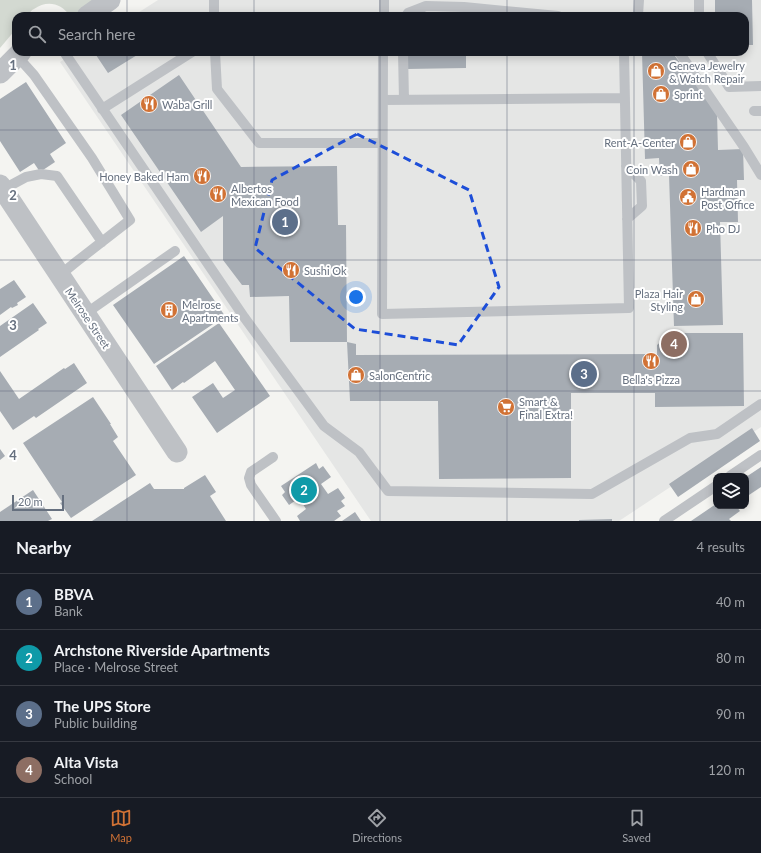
<!DOCTYPE html>
<html lang="en">
<head>
<meta charset="utf-8">
<style>
  body { margin:0; font-family:Lato,sans-serif; background:#20242c; color:#f1f3f6 }
  .controls { position:absolute; right:12px; bottom:12px; display:grid; overflow:hidden; border-radius:8px; box-shadow:0 2px 10px #0003 }
  .controls button { width:36px; height:36px; display:grid; place-items:center; padding:0; border:0; border-bottom:1px solid #363941; background:#171b24; color:#f1f3f6; font:20px sans-serif }
  .scale { position:absolute; left:12px; bottom:10px; width:52px; box-sizing:border-box; padding-left:4px; border:2px solid #66707f; border-top:0; font-size:11px; line-height:14px; white-space:nowrap; color:#66707f; -webkit-text-stroke:3px #fff; paint-order:stroke }
  .you { position:absolute; left:356px; top:297px; width:14px; height:14px; margin:-10px; border:3px solid #fff; border-radius:50%; background:#1a73e8; box-shadow:0 0 0 6px #1a73e833 }
  .badge { display:grid; place-items:center; width:26px; height:26px; border-radius:50%; background:#d17235; color:#fff; font-size:13px; font-weight:700 }
  .pin { position:absolute; translate:-50% -50%; border:2px solid #fff; box-shadow:0 1px 4px #0006 }
  .list { margin:0; padding:0; list-style:none }
  h2 { display:flex; justify-content:space-between; align-items:center; height:52px; margin:0; padding:0 16px; font-size:17px }
  h2 small { font-size:13px; font-weight:400; color:#9ea1a6 }
  .list li { display:grid; grid-template-columns:26px 1fr auto; gap:12px; align-items:center; box-sizing:border-box; height:56px; padding:0 16px; border-top:1px solid #363941 }
  .list b { display:block; font-size:15px; white-space:nowrap }
  .list p { margin:0; font-size:13px; white-space:nowrap; color:#9ea1a6 }
  .list em { font-size:13px; font-style:normal; color:#9ea1a6 }
  .icon { flex:none; width:22px; height:22px; fill:none; stroke:currentColor; stroke-width:2; stroke-linecap:round; stroke-linejoin:round }
  .map { position:relative; flex:none; width:761px; height:521px; overflow:hidden }
  .search { position:absolute; background:#171b24; box-shadow:0 2px 10px #0003; left:12px; right:12px; top:12px; height:44px; display:flex; align-items:center; gap:10px; box-sizing:border-box; padding:0 14px; border-radius:12px; color:#9ea1a6; font-size:15px }
  .sheet { height:276px; background:#171b24 }
  nav { display:flex; justify-content:space-around; align-items:center; box-sizing:border-box; height:56px; border-top:1px solid #363941; background:#171b24; font-size:11px; color:#9ea1a6 }
  nav a { display:grid; justify-items:center; gap:2px }
  nav .on { color:#d17235 }
  .map>svg:first-child { display:block }
  .built { fill:#e5e6e5 }
  .green { fill:#d3d9d1 }
  .building { fill:#a6acb3 }
  .lines { fill:none; stroke-linecap:round; stroke-linejoin:round }
  .lane { stroke:#bec1c5; stroke-width:10 }
  .street { stroke:#bec1c5; stroke-width:21 }
  .marked { fill:none; stroke:#1d4ed8; stroke-width:3; stroke-dasharray:8 5; stroke-linejoin:round }
  .grid { fill:none; stroke:#66707f; stroke-width:1; stroke-opacity:0.55 }
  .labels { text-anchor:middle; dominant-baseline:central; stroke-width:4; stroke-linejoin:round; paint-order:stroke }
  .poi-label { font-size:11px; fill:#66707f; stroke:#fff; text-anchor:start }
  .street-label { font-size:11px; fill:#66707f; stroke:#fff }
  .grid-label { font-size:13px; text-anchor:middle; font-weight:bold; fill:#66707f; stroke:#fff; stroke-width:4; stroke-linejoin:round; paint-order:stroke }
</style>
</head>
<body>
<div class="map">
<svg width="761" height="521" viewBox="0 0 761 521">
  <rect width="100%" height="100%" fill="#f4f4f1"/>
  <!-- built -->
  <path class="built" d="M 158,0 L 761,0 L 761,427 L 619,521 L 371,521 L 60,62 L 76,52 L 745,52 L 745,16 L 133,16 Z"/>
  <!-- green -->
  <path class="green" d="M 0,0 L 107,0 L 81,16 L 70,16 C 61,3 47,0 34,9 C 31,10 29,14 27,16 L 16,16 L 16,29 L 0,48 Z"/>
  <!-- building -->
  <path class="building" d="M 715,0 L 752,0 L 753,45 L 745,45 L 745,16 L 715,16 Z
    M 94,52 L 142,52 L 108,73 Z
    M 407,52 L 466,52 L 466,68 L 407,69 Z
    M 642,52 L 672,52 L 717,113 L 718,150 L 743,149 L 744,180 L 737,180 L 738,222 L 720,222 L 723,325 L 674,326 L 669,175 L 660,176 L 659,158 L 645,159 Z
    M 179,75 L 241,167 L 337,166 L 338,225 L 346,225 L 347,342 L 356,344 L 356,355 L 657,354 L 657,345 L 671,333 L 743,333 L 744,406 L 655,407 L 655,393 L 571,393 L 571,478 L 439,479 L 438,401 L 350,401 L 347,342 L 290,342 L 289,296 L 250,297 L 249,285 L 242,285 L 223,260 L 223,216 L 201,232 L 121,115 Z
    M 26,82 L 66,143 L 50,154 L 55,162 L 40,172 L 34,163 L 20,172 L 0,141 L 0,99 Z
    M 184,256 L 225,316 L 154,364 L 113,305 Z
    M 14,280 L 26,297 L 17,303 L 18,305 L 12,308 L 11,307 L 0,315 L 0,289 Z
    M 33,303 L 47,323 L 38,329 L 39,330 L 0,357 L 0,326 Z
    M 219,323 L 270,396 L 217,433 L 192,397 L 213,383 L 223,398 L 235,390 L 215,361 L 184,383 L 183,382 L 172,390 L 156,366 Z
    M 74,363 L 87,383 L 36,418 L 34,416 L 13,430 L 0,411 L 0,371 L 19,399 L 64,368 L 65,369 Z
    M 93,397 L 111,424 L 110,424 L 118,437 L 113,441 L 136,475 L 71,518 L 60,503 L 62,502 L 23,443 Z
    M 752,428 L 760,441 L 678,497 L 669,484 Z
    M 0,449 L 5,456 L 0,460 Z
    M 316,463 L 319,469 L 323,466 L 331,477 L 321,484 L 328,494 L 338,488 L 345,498 L 341,501 L 345,506 L 337,511 L 341,516 L 334,521 L 300,521 L 297,516 L 306,509 L 299,498 L 289,505 L 282,495 L 285,492 L 281,486 Z
    M 761,467 L 761,487 L 749,495 L 746,490 L 746,477 Z
    M 205,475 L 216,492 L 210,496 L 226,521 L 92,521 L 150,483 L 154,489 L 184,489 L 184,488 Z
    M 33,490 L 52,519 L 48,521 L 0,521 L 0,512 Z
    M 716,504 L 716,506 L 736,506 L 740,511 L 729,519 L 731,521 L 691,521 Z
    M 355,512 L 361,521 L 342,521 Z
    M 612,519 L 612,521 L 579,521 L 579,520 Z"/>
  <g class="lines">
    <!-- lane -->
    <path class="lane" d="M 214,0 L 214,16
      M 699,0 L 699,16
      M 384,16 L 384,0
      M 406,16 L 408,13 L 426,6 L 464,7 L 558,16
      M 638,16 L 638,15 L 639,0
      M 64,52 L 244,317 L 324,426 L 359,452 L 388,491 L 592,494 L 690,438 L 717,434 L 761,404
      M 215,52 L 217,89 L 259,143 L 382,143
      M 383,52 L 382,314 L 629,308 L 624,52
      M 403,52 L 404,100
      M 679,52 L 744,147 L 761,175
      M 707,52 L 729,87 L 761,86
      M 17,56 L 34,75 L 92,158 L 130,220 L 76,262 L 60,275
      M 383,100 L 625,98
      M 102,109 L 192,52
      M 754,111 L 761,111
      M 626,166 L 641,181 L 642,206 L 627,219
      M 0,191 L 26,177 L 41,174 L 57,176 L 102,242
      M 85,314 L 175,251
      M 273,457 L 251,472 L 249,478 L 251,485 L 276,521
      M 730,476 L 761,455
      M 664,521 L 716,486"/>
    <!-- street -->
    <path class="street" d="M 87,16 L 110,0
      M 0,73 L 21,52
      M 0,185 L 177,452"/>
  </g>
  <!-- marked area -->
  <path class="marked" d="M 357,134 L 469,190 L 499,287 L 458,345 L 355,329 L 255,248 L 272,180 Z"/>
  <!-- grid -->
  <path class="grid" d="M 127,0 L 127,16M 254,0 L 254,16M 380,0 L 380,16M 507,0 L 507,16M 634,0 L 634,16M 127,52 L 127,521M 254,52 L 254,521M 380,52 L 380,521M 507,52 L 507,521M 634,52 L 634,521M 0,130 L 761,130M 0,260 L 761,260M 0,391 L 761,391"/>
  <!-- icons -->
  <defs>
    <g id="shop-disc" transform="scale(0.9)"><circle r="9.5" fill="#d17235" stroke="#fff"/><path d="M-5-2.5h2.3a2.7 3.5 0 0 1 5.4 0H5L5.5 6h-11ZM-1.5-2.5h3a1.5 2.3 0 0 0-3 0Z" fill="#fff"/></g>
    <g id="restaurant-disc" transform="scale(0.9)"><circle r="9.5" fill="#d17235" stroke="#fff"/><path d="M-5-6h1v4h1v-4h1v4h1v-4h1v5L-1.5 .5V6h-2V.5L-5-1ZM5-6V6H3V1.5H1.5Q1.5-4 5-6Z" fill="#fff"/></g>
    <g id="civic-disc" transform="scale(0.9)"><circle r="9.5" fill="#d17235" stroke="#fff"/><path d="M-.6-6.5H3V-4.5H.6V-3L4-1V1h2V6H-6V1h2V-1L-.6-3ZM-1.2 2.5V6h2.4V2.5Z" fill="#fff"/></g>
    <g id="building-disc" transform="scale(0.9)"><circle r="9.5" fill="#d17235" stroke="#fff"/><path d="M-4-6H4V6H1V3H-1V6H-4ZM-2.5-4.3h1.7v1.8h-1.7ZM.8-4.3h1.7v1.8H.8ZM-2.5-1h1.7V.8h-1.7ZM.8-1h1.7V.8H.8Z" fill="#fff"/></g>
    <g id="supermarket-disc" transform="scale(0.9)"><circle r="9.5" fill="#d17235" stroke="#fff"/><path d="M-6-5.5h2.5l.6 2H6L4.5 2H-2.5L-4.4-4H-6ZM-1.5 3.2a1.3 1.3 0 1 0 .1 0ZM3 3.2a1.3 1.3 0 1 0 .1 0Z" fill="#fff"/></g>
  </defs>
  <g fill-rule="evenodd">
    <use href="#shop-disc" x="656" y="71"/>
    <use href="#shop-disc" x="661" y="94"/>
    <use href="#restaurant-disc" x="149" y="104"/>
    <use href="#shop-disc" x="688" y="142"/>
    <use href="#shop-disc" x="691" y="169"/>
    <use href="#restaurant-disc" x="202" y="176"/>
    <use href="#restaurant-disc" x="218" y="194"/>
    <use href="#civic-disc" x="688" y="197"/>
    <use href="#restaurant-disc" x="693" y="228"/>
    <use href="#restaurant-disc" x="291" y="270"/>
    <use href="#shop-disc" x="696" y="299"/>
    <use href="#building-disc" x="169" y="310"/>
    <use href="#restaurant-disc" x="651" y="361"/>
    <use href="#shop-disc" x="356" y="375"/>
    <use href="#supermarket-disc" x="506" y="407"/>
  </g>
  <g class="labels">
    <!-- poi labels -->
    <g class="poi-label">
      <text x="669" y="65">Geneva Jewelry<tspan x="669" dy="13">&amp; Watch Repair</tspan></text>
      <text x="674" y="94">Sprint</text>
      <text x="162" y="104">Waba Grill</text>
      <text x="675" y="142" text-anchor="end">Rent-A-Center</text>
      <text x="678" y="169" text-anchor="end">Coin Wash</text>
      <text x="189" y="176" text-anchor="end">Honey Baked Ham</text>
      <text x="231" y="188">Albertos<tspan x="231" dy="13">Mexican Food</tspan></text>
      <text x="701" y="191">Hardman<tspan x="701" dy="13">Post Office</tspan></text>
      <text x="706" y="228">Pho DJ</text>
      <text x="304" y="270">Sushi Ok</text>
      <text x="683" y="293" text-anchor="end">Plaza Hair<tspan x="683" dy="13">Styling</tspan></text>
      <text x="182" y="304">Melrose<tspan x="182" dy="13">Apartments</tspan></text>
      <text x="369" y="375">SalonCentric</text>
      <text x="651" y="379" text-anchor="middle">Bella's Pizza</text>
      <text x="519" y="401">Smart &amp;<tspan x="519" dy="13">Final Extra!</tspan></text>
    </g>
    <!-- street labels -->
    <g class="street-label">
      <text transform="translate(88 318) rotate(56)">Melrose Street</text>
    </g>
  </g>
  <g class="grid-label">
    <text x="13" y="70">1</text>
    <text x="13" y="200">2</text>
    <text x="13" y="330">3</text>
    <text x="13" y="460">4</text>
  </g>
</svg>
<div class="controls">
<button><svg class="icon" aria-label="layers" viewBox="0 0 24 24"><path d="M12 4l9 5-9 5-9-5zM3 14l9 5 9-5"/></svg></button>
</div>
<div class="scale">20 m</div>
<div class="you"></div>
<div class="pin badge" style="left:285px;top:222px;background:#5c6f8a">1</div>
<div class="pin badge" style="left:304px;top:490px;background:#0f9aa8">2</div>
<div class="pin badge" style="left:584px;top:374px;background:#5c6f8a">3</div>
<div class="pin badge" style="left:674px;top:344px;background:#8d6e63">4</div>
<div class="search"><svg class="icon" aria-label="search" viewBox="0 0 24 24"><circle cx="10" cy="10" r="6"/><path d="M15 15l6 6"/></svg>Search here</div>
</div>
<section class="sheet">
<h2>Nearby<small>4 results</small></h2>
<ul class="list">
<li><span class="badge" style="background:#5c6f8a">1</span><div><b>BBVA</b><p>Bank</p></div><em>40 m</em></li>
<li><span class="badge" style="background:#0f9aa8">2</span><div><b>Archstone Riverside Apartments</b><p>Place · Melrose Street</p></div><em>80 m</em></li>
<li><span class="badge" style="background:#5c6f8a">3</span><div><b>The UPS Store</b><p>Public building</p></div><em>90 m</em></li>
<li><span class="badge" style="background:#8d6e63">4</span><div><b>Alta Vista</b><p>School</p></div><em>120 m</em></li>
</ul>
</section>
<nav>
<a class="on"><svg class="icon" aria-label="map" viewBox="0 0 24 24"><path d="M3 6l6-2 6 2 6-2v14l-6 2-6-2-6 2zM9 4v14M15 6v14"/></svg>Map</a>
<a><svg class="icon" aria-label="directions" viewBox="0 0 24 24"><path d="M12 3l9 9-9 9-9-9zM9 14v-3h6M13 9l2 2-2 2"/></svg>Directions</a>
<a><svg class="icon" aria-label="saved" viewBox="0 0 24 24"><path d="M7 4h10v16l-5-4-5 4z"/></svg>Saved</a>
</nav>
</body>
</html>
